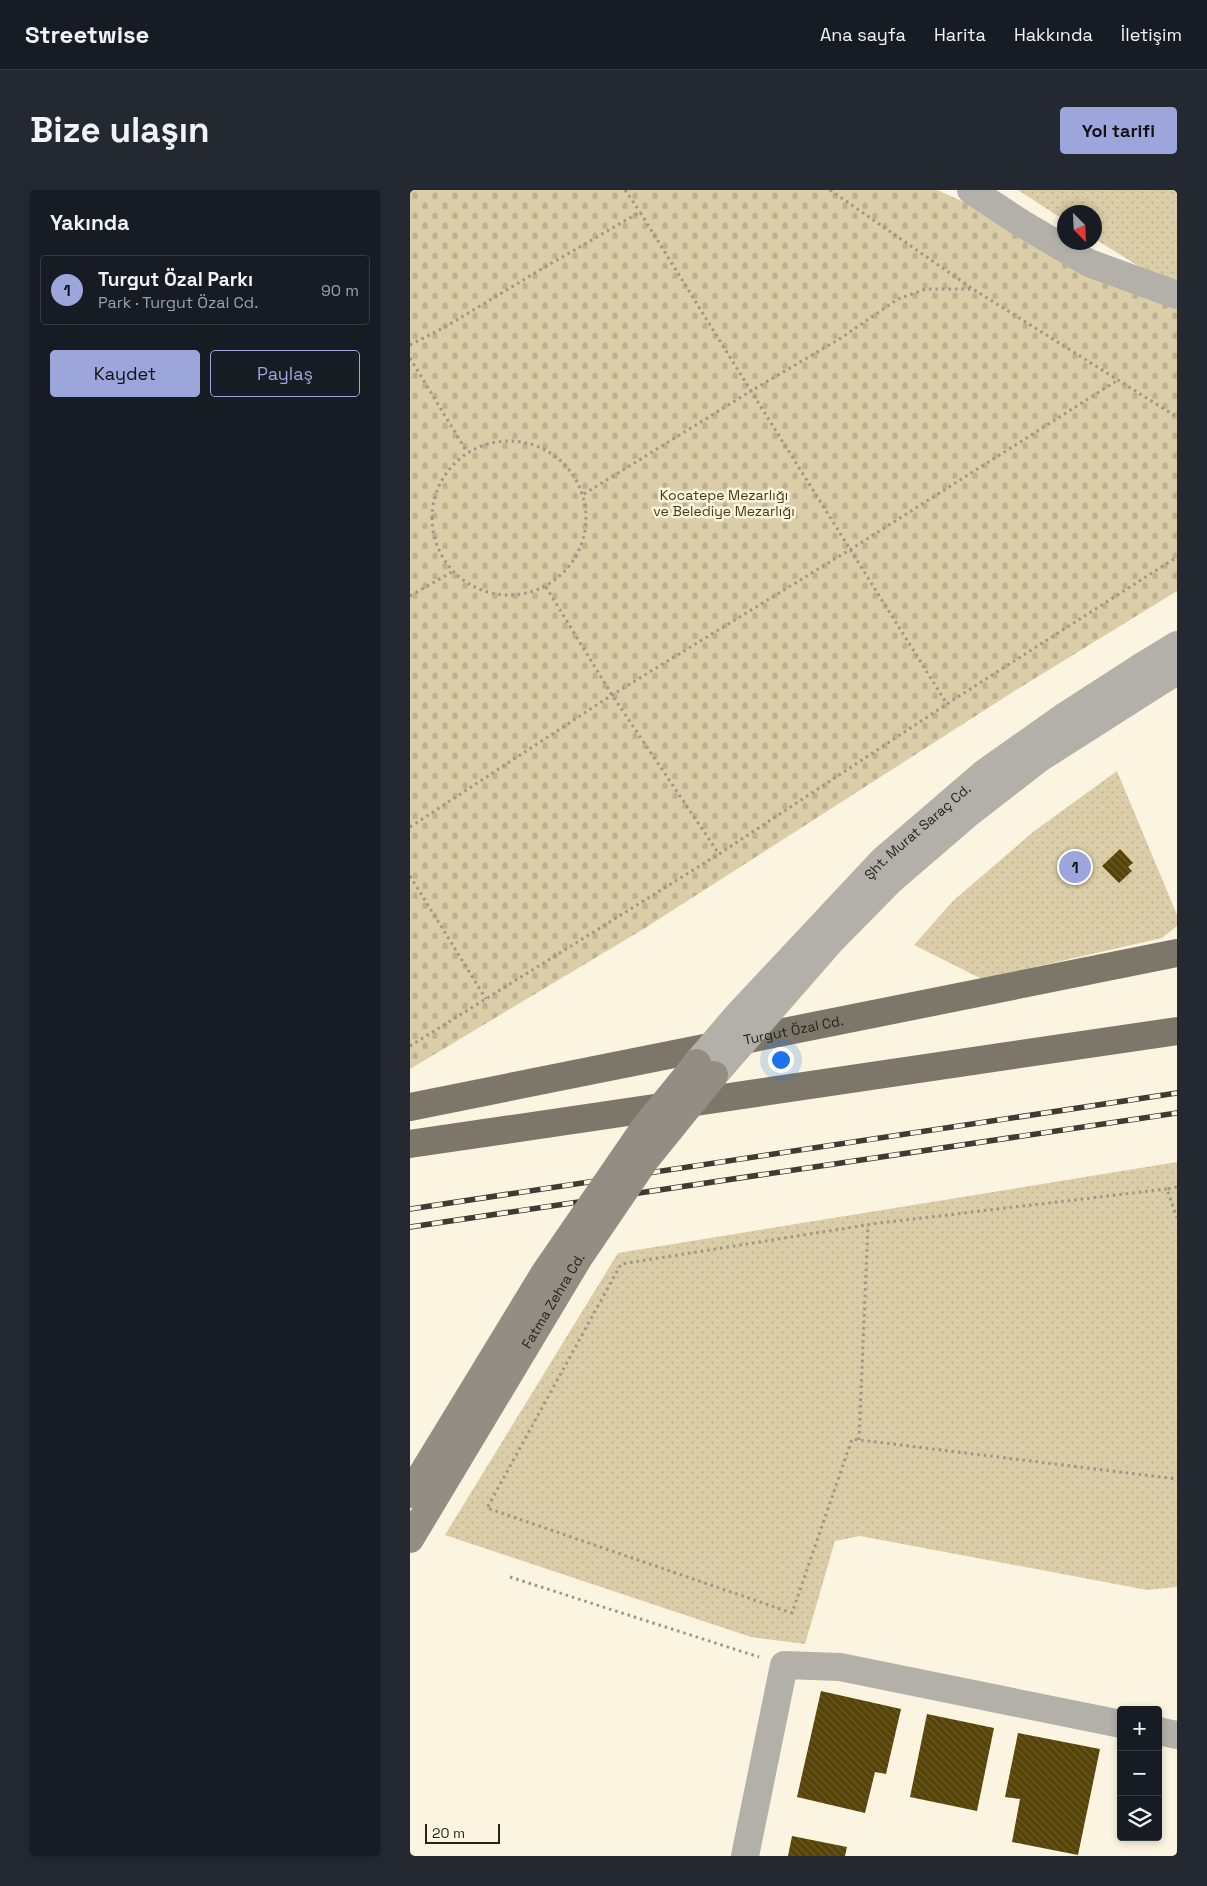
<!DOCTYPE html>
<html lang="tr">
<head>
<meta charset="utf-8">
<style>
  body { margin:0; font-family:"Space Grotesk",sans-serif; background:#242831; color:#f1f3f6 }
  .controls { position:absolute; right:15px; bottom:15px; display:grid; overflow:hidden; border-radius:5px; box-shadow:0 2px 8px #0003 }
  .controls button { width:45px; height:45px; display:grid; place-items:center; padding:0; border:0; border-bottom:1px solid #363941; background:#171b24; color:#f1f3f6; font:25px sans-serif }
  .compass { position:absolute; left:647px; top:15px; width:45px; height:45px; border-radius:50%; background:#171b24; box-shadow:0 2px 8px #0003; rotate:156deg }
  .scale { position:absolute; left:15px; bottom:12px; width:75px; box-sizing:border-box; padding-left:5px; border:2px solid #26231d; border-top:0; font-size:14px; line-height:18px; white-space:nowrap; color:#26231d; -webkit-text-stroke:4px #fbf4e1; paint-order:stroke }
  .you { position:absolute; left:370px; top:869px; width:18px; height:18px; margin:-12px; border:4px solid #fff; border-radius:50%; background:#1a73e8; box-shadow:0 0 0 8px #1a73e833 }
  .badge { display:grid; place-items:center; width:32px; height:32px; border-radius:50%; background:#9ca6db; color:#111; font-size:16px; font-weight:700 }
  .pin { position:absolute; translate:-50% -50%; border:2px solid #fff; box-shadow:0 1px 5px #0006 }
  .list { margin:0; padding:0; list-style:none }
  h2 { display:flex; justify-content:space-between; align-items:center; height:65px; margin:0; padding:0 20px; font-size:21px }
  h2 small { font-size:16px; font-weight:400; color:#9ea1a6 }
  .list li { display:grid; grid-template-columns:32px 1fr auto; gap:15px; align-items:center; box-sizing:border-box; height:70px; margin:0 10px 10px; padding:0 10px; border:1px solid #363941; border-radius:5px }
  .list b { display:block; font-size:19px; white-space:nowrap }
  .list p { margin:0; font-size:16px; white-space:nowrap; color:#9ea1a6 }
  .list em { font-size:16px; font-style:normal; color:#9ea1a6 }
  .actions { display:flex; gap:10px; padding:15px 20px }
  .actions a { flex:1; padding:11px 0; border:1px solid #9ca6db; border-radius:5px; text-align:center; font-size:18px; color:#9ca6db }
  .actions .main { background:#9ca6db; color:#111 }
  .icon { flex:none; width:28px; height:28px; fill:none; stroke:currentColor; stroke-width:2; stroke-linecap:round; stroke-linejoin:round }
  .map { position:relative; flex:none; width:767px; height:1666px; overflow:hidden; border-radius:5px }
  header { display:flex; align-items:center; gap:30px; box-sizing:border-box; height:70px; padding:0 25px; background:#171b24; border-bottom:1px solid #363941 }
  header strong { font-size:24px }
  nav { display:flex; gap:28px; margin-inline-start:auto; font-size:18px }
  .intro { display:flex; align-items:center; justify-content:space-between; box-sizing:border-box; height:120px; padding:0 30px }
  h1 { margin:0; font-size:35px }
  .button { padding:12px 22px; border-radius:5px; background:#9ca6db; color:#111; font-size:18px; font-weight:700 }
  main { display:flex; gap:30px; padding:0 30px }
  aside { flex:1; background:#171b24; border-radius:5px; box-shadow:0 2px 8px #0003 }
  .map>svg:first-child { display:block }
  .grass { fill:url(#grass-dots) }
  .cemetery { fill:url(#cemetery-stones) }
  .building { fill:url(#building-back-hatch) }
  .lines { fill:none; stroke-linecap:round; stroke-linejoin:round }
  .path { stroke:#9b9689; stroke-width:3; stroke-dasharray:2.5 4; stroke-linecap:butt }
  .minor { stroke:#b2b0a8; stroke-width:28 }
  .tertiary { stroke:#b2b0a8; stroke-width:28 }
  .primary { stroke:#7c7769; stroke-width:28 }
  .rail-casing { stroke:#3f3b34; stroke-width:5.5 }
  .rail { stroke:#fbf4e1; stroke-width:4; stroke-dasharray:11; stroke-linecap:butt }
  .tertiary-bridge { stroke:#b2b0a8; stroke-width:28 }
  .secondary-bridge { stroke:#938e83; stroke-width:28 }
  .labels { text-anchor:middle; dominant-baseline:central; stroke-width:5; stroke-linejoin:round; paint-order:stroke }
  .park-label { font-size:14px; fill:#4a3b0e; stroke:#fbf4e1 }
  .street-label { font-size:14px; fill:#26231d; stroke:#fbf4e1 }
</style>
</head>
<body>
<header>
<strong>Streetwise</strong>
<nav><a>Ana sayfa</a><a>Harita</a><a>Hakkında</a><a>İletişim</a></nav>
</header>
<div class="intro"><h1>Bize ulaşın</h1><a class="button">Yol tarifi</a></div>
<main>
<aside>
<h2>Yakında<small></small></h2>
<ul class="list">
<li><span class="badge">1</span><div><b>Turgut Özal Parkı</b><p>Park · Turgut Özal Cd.</p></div><em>90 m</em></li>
</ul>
<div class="actions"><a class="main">Kaydet</a><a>Paylaş</a></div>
</aside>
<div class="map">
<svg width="767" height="1666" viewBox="0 0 767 1666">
  <defs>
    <pattern id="grass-dots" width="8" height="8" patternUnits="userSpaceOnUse" patternTransform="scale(1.25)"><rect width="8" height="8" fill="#dbcda8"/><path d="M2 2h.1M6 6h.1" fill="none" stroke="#bcb090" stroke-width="1.8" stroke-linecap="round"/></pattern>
    <pattern id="cemetery-stones" width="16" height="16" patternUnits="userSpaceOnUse" patternTransform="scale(1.25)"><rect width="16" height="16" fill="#dbcda8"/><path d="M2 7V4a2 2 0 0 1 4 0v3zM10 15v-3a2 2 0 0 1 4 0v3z" fill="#bcb090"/></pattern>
    <pattern id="building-back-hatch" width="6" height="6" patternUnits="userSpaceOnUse" patternTransform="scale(1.25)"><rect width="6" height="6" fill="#564306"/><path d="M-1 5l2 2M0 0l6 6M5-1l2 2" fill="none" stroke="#6b5b2a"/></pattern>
  </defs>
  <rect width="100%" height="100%" fill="#fbf4e1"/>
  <!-- grass -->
  <path class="grass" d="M 608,0 L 767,0 L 767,100 L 685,49 L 684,22 L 654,22 L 654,30 Z
    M 707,581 L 767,725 L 767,736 L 752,748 L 572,789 L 504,755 L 543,711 L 623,642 Z
    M 767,972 L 767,1397 L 737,1400 L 450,1346 L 425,1351 L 395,1454 L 341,1447 L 35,1345 L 208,1063 Z"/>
  <!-- cemetery -->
  <path class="cemetery" d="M 0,0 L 527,0 L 767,108 L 767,401 L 606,500 L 235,738 L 0,879 Z"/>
  <!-- building -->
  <path class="building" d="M 710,659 L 723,673 L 718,677 L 722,681 L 709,693 L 692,676 Z
    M 411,1501 L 491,1519 L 476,1584 L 465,1582 L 455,1623 L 387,1607 Z
    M 517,1524 L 584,1538 L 567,1621 L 500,1607 Z
    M 608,1543 L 690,1559 L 668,1665 L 602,1652 L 610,1609 L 595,1607 Z
    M 382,1646 L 437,1657 L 435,1666 L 378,1666 Z"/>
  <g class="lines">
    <!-- path -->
    <path class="path" d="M 215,0 L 230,22
      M 420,0 L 563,99 L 767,227
      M 0,155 L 35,137 L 135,77 L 230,22 L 341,201 L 431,148 L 488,109 L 516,99 L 563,99
      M 0,168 L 57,262
      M22 328a77 77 0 1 1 154 0a77 77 0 1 1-154 0Z
      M 174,304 L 341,201 L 537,514
      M 136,397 L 202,505 L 309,664
      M 0,406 L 42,382
      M 0,637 L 202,505 L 441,359 L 708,190
      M 0,686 L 76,809
      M 0,856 L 309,664 L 537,514 L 767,367
      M 767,997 L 757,999 L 767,1028
      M 757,999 L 469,1033 L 211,1074 L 77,1318 L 382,1423 L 442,1249 L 767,1289
      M 449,1250 L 458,1035
      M 100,1387 L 349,1467"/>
    <!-- minor -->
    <path class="minor" d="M 561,0 L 611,33 L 679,73 L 767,105
      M 748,1541 L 767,1545
      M 335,1666 L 374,1475 L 430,1477 L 711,1534"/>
    <!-- tertiary -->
    <path class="tertiary" d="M 731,477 L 767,455
      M 743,496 L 767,481"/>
    <!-- primary -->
    <g class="primary">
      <path id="s1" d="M 0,917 L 767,763"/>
      <path d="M 0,954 L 767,841"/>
    </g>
    <!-- rail casing -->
    <g class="rail-casing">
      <path id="rail" d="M 0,1019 L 767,903
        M 0,1037 L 767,923"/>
    </g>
    <!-- rail -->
    <use href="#rail" class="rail"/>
    <!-- tertiary-bridge -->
    <g class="tertiary-bridge">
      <path id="s2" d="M 287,873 L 326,827 L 473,670 L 573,584 L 655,526 L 731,477"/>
      <path d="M 304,885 L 420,752 L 480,691 L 559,623 L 630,568 L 743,496"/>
    </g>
    <!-- secondary-bridge -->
    <g class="secondary-bridge">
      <path d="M 0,1304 L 134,1084 L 235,937 L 287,873"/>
      <path id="s3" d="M 0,1349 L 168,1069 L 236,969 L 304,885"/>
    </g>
  </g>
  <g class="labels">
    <!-- park labels -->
    <g class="park-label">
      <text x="314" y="305">Kocatepe Mezarlığı<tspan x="314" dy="16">ve Belediye Mezarlığı</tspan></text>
    </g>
    <!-- street labels -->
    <g class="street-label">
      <text stroke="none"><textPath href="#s2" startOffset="320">Şht. Murat Saraç Cd.</textPath></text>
      <text stroke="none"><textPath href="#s1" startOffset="391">Turgut Özal Cd.</textPath></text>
      <text stroke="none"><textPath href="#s3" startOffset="278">Fatma Zehra Cd.</textPath></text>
    </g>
  </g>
</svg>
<div class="controls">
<button>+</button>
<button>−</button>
<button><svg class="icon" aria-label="layers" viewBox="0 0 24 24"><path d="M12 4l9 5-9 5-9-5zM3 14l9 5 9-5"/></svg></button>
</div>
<svg class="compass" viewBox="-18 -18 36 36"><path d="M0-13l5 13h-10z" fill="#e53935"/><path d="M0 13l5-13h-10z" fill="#9ea1a6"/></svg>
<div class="scale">20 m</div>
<div class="you"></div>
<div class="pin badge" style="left:665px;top:677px">1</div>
</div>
</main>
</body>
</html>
